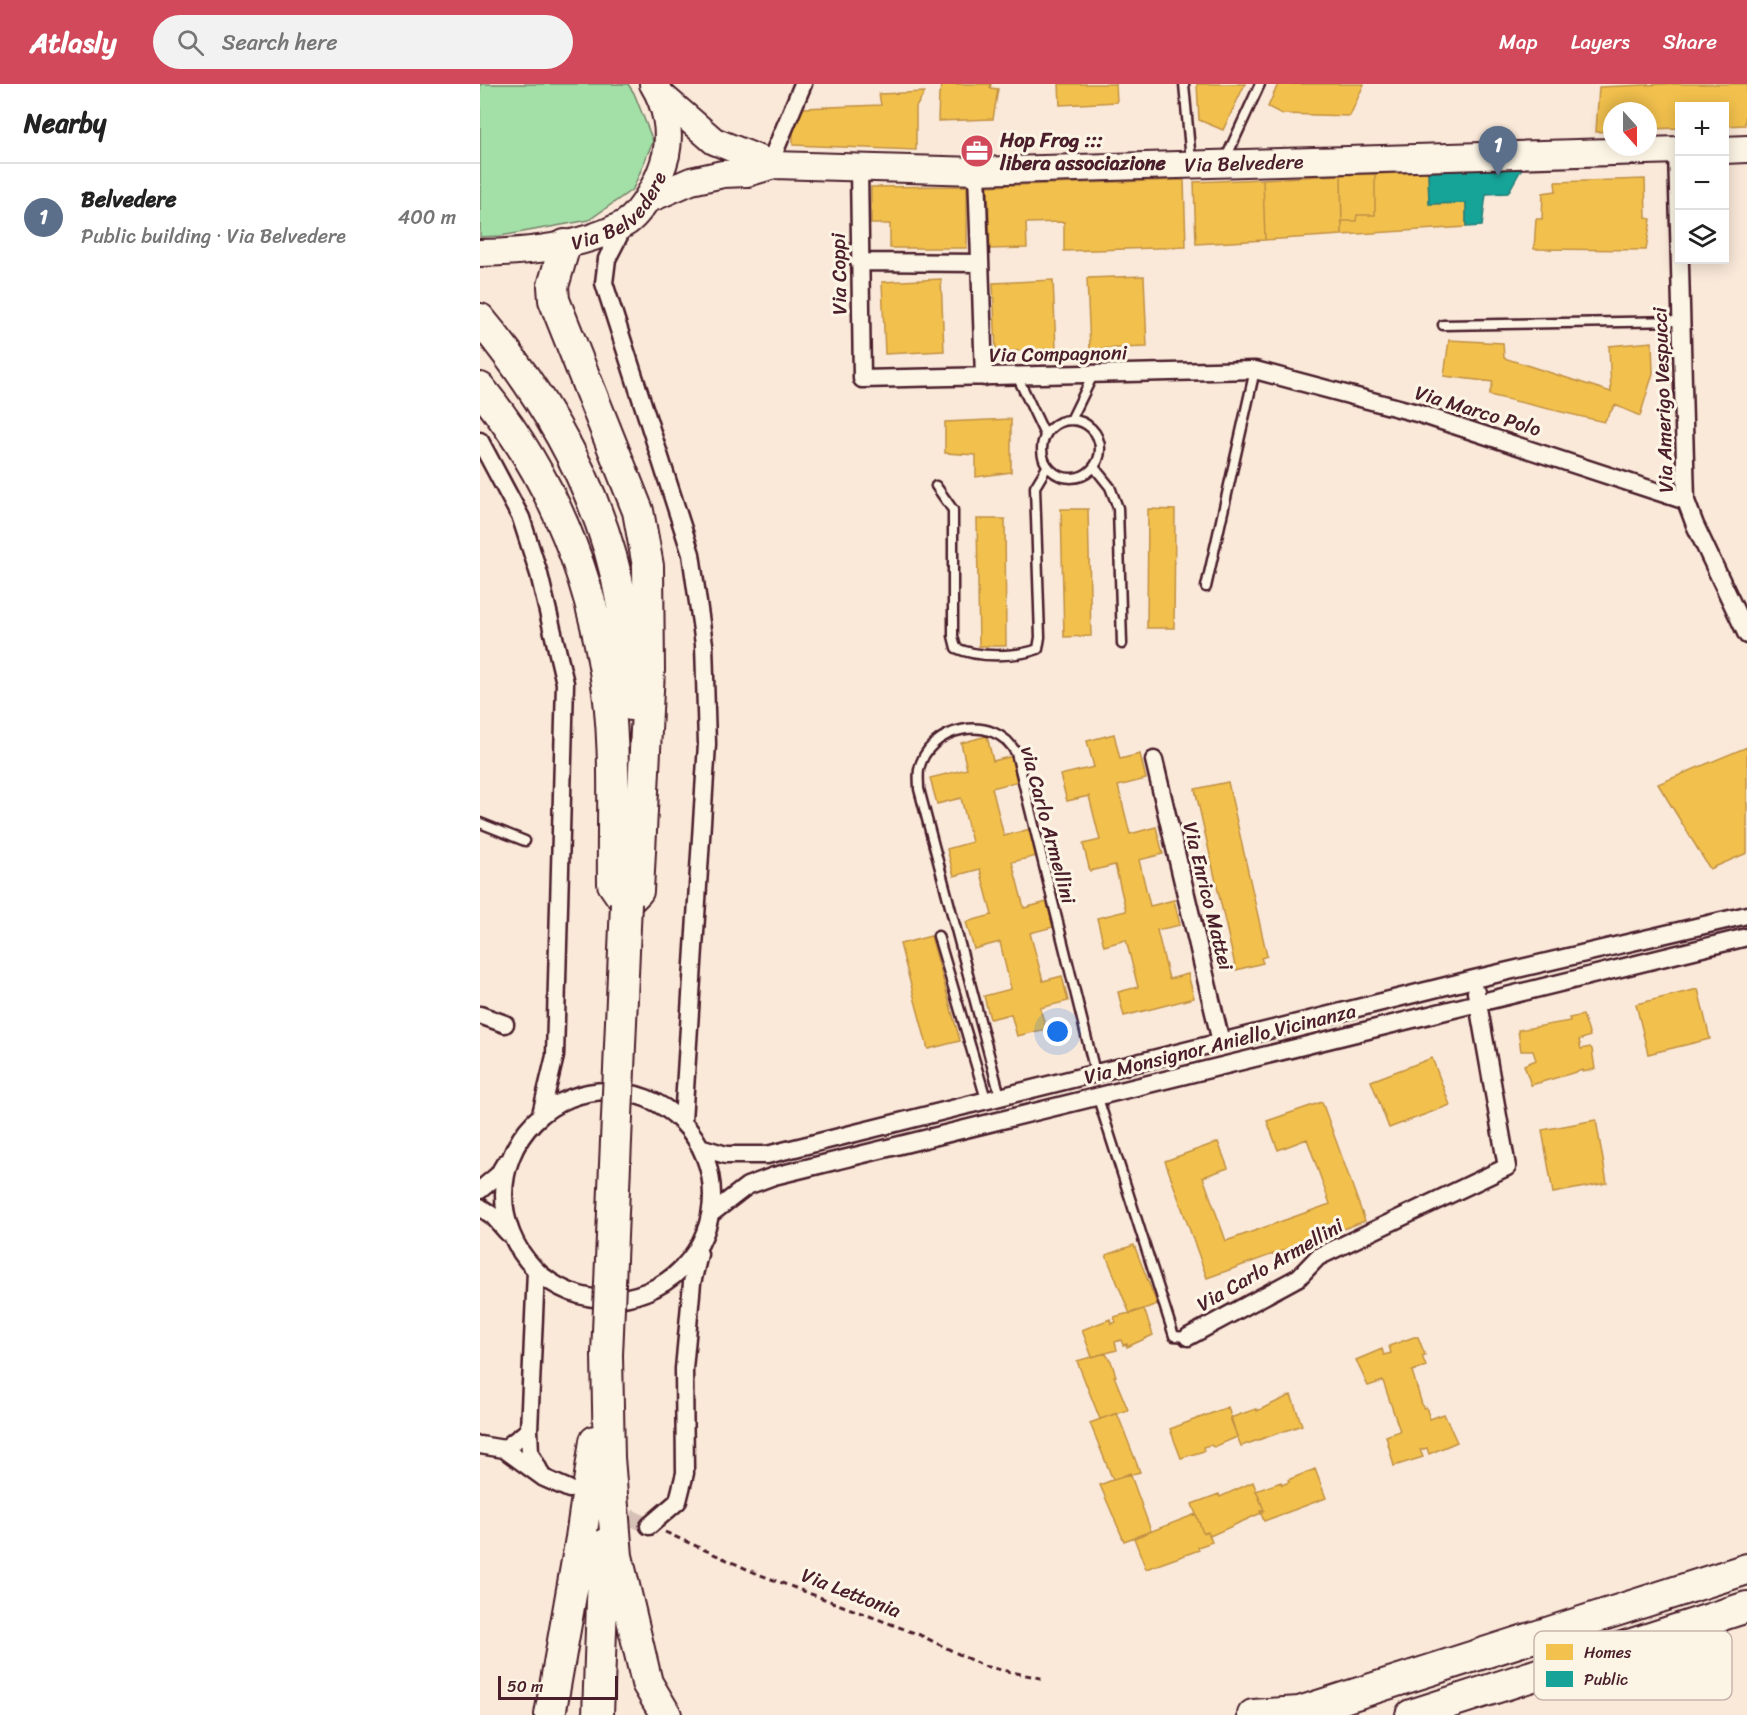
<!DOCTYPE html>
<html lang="en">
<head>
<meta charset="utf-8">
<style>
  body { margin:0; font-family:Sriracha,sans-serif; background:#f2f2f2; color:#222 }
  .controls { position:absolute; right:18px; top:18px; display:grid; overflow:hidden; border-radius:0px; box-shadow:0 3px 15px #0003 }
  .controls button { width:54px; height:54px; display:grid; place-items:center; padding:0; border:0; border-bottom:2px solid #e0e0e0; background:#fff; color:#222; font:30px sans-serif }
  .compass { position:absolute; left:1123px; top:18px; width:54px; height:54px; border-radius:50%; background:#fff; box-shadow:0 3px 15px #0003; rotate:159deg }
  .scale { position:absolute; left:18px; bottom:15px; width:120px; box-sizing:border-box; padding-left:6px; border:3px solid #4a1f2b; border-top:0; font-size:16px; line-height:21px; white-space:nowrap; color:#4a1f2b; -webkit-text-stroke:4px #fcf5e5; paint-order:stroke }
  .you { position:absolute; left:578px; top:948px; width:21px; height:21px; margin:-15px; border:4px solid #fff; border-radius:50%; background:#1a73e8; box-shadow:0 0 0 9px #1a73e833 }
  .badge { display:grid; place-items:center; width:39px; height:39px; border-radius:50%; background:#d1495b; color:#fff; font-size:20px; font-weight:700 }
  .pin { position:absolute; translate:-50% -50px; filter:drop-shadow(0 2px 3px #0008) }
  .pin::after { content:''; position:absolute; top:32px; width:21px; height:18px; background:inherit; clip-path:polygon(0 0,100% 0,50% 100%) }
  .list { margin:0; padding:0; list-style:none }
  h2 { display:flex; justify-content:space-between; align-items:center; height:78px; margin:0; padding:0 24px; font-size:26px }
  h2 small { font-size:20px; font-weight:400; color:#767676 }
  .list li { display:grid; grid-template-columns:39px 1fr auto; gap:18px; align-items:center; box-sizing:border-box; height:108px; padding:0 24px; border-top:2px solid #e0e0e0 }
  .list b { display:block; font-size:22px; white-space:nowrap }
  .list p { margin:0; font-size:20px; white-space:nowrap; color:#767676 }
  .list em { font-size:20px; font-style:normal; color:#767676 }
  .icon { flex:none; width:33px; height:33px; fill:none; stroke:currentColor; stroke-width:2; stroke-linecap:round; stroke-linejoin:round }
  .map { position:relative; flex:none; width:1267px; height:1631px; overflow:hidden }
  header { display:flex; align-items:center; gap:36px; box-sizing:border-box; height:84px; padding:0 30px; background:#d1495b; color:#fff }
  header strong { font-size:28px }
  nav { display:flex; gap:33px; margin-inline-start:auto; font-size:21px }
  .search { width:420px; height:54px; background:#f2f2f2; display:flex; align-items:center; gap:15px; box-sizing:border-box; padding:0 21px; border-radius:33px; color:#767676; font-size:22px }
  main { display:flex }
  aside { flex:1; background:#fff }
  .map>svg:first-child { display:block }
  .green { fill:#a2e0a7; stroke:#768069; stroke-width:1.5 }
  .homes { fill:#f2c14e; stroke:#c09044; stroke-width:1.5 }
  .public { fill:#17a398; stroke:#267b77; stroke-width:1.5 }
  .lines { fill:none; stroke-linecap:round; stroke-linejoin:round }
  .street-tunnel { stroke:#d7c1b6; stroke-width:16; stroke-dasharray:16 8; stroke-linecap:butt }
  .lane-casing { stroke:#4a1f2b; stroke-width:13 }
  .street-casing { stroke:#4a1f2b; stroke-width:21 }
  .primary-casing { stroke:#4a1f2b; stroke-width:30 }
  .highway-casing { stroke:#4a1f2b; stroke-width:34 }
  .path { stroke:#4a1f2b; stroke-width:3; stroke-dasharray:6 4.5; stroke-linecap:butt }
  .lane { stroke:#fcf5e5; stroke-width:8 }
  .street { stroke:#fcf5e5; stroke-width:16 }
  .primary { stroke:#fcf5e5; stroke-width:26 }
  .highway { stroke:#fcf5e5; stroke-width:30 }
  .highway-bridge-casing { stroke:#4a1f2b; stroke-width:34; stroke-linecap:butt }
  .highway-bridge { stroke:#fcf5e5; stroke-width:30 }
  .labels { text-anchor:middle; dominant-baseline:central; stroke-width:6; stroke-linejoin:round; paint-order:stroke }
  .poi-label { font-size:20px; font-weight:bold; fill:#4a1f2b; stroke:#fcf5e5; text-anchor:start }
  .street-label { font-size:20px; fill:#4a1f2b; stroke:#fcf5e5 }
  .key { fill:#fcf5e5; stroke:#c7b5ad; stroke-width:1.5 }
  .key-label { font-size:16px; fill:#4a1f2b }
</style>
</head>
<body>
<header>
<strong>Atlasly</strong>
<div class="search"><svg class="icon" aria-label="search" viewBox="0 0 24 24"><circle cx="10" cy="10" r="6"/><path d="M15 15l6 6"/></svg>Search here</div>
<nav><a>Map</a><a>Layers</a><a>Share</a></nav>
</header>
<main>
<aside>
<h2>Nearby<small></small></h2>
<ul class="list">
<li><span class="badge" style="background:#5c6f8a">1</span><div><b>Belvedere</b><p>Public building · Via Belvedere</p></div><em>400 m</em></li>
</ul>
</aside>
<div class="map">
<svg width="1267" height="1631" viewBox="0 0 1267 1631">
  <rect width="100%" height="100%" fill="#fae9d9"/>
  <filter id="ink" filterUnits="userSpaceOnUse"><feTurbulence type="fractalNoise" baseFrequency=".0167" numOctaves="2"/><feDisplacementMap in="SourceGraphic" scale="12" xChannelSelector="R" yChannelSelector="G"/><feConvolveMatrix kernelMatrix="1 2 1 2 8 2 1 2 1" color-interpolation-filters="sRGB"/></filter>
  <g filter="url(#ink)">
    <!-- green -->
    <path class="green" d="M 0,0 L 148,0 L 154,9 L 173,57 L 153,105 L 109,136 L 21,152 L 0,153 Z"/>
    <!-- homes -->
    <path class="homes" d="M 463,0 L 511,0 L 510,4 L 518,5 L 513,35 L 458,37 L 459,10 Z
      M 579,0 L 636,0 L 637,18 L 580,21 Z
      M 717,0 L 765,0 L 743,46 L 719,36 Z
      M 798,0 L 884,0 L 870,32 L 802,30 L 788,23 Z
      M 1187,0 L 1267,0 L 1265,41 L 1244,42 L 1244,22 L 1200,22 L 1200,44 L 1168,45 L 1168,27 L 1132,27 L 1132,47 L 1116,48 L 1119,3 Z
      M 445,8 L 436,23 L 436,66 L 313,61 L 313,42 L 323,24 L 401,21 L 399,10 Z
      M 948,88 L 949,120 L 986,119 L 986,143 L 862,151 L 862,137 L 876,137 L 877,131 L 895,131 L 895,90 Z
      M 895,90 L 895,131 L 877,131 L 876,137 L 862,137 L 861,91 Z
      M 861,91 L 862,151 L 785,156 L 783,95 Z
      M 783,95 L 785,156 L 716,160 L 714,98 Z
      M 1165,95 L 1166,134 L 1171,135 L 1166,166 L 1054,165 L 1056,135 L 1062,135 L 1063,109 L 1076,107 L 1075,98 Z
      M 704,96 L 706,163 L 584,167 L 584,138 L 546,139 L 547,164 L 510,165 L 508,102 Z
      M 487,102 L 487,164 L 410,164 L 410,140 L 391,140 L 391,103 Z
      M 664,192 L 667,263 L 610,265 L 607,194 Z
      M 461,195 L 464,267 L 405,270 L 402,198 Z
      M 573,196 L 576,265 L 516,268 L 513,199 Z
      M 969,256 L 1023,259 L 1024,274 L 1131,308 L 1129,262 L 1172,258 L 1173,289 L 1160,332 L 1135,321 L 1124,338 L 1009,311 L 1013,298 L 964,292 Z
      M 531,335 L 531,388 L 496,393 L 496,371 L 465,369 L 465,338 Z
      M 581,425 L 608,425 L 611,552 L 584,553 Z
      M 668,425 L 695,426 L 694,544 L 667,544 Z
      M 497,435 L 525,435 L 526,562 L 499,562 Z
      M 634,650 L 640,675 L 660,670 L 666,695 L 638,702 L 650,750 L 676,743 L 683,770 L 659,776 L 670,822 L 694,816 L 700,841 L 677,846 L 689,895 L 708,890 L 714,914 L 644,932 L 638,908 L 658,903 L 646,856 L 624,862 L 617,834 L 646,827 L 635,781 L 610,787 L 603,760 L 620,756 L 609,712 L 587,717 L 580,691 L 614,683 L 607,657 Z
      M 507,652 L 513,677 L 533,672 L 539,697 L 512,704 L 524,752 L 550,745 L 557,772 L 532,778 L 544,824 L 567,818 L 573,843 L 550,849 L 563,897 L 582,892 L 588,917 L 560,924 L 566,945 L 537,952 L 531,930 L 510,935 L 504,912 L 531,905 L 520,858 L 494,865 L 486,838 L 512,831 L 500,785 L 474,792 L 467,765 L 492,758 L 481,714 L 457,720 L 450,694 L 487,685 L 481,659 Z
      M 1267,663 L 1267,769 L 1230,785 L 1178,700 Z
      M 748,698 L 787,872 L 781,874 L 783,879 L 756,886 L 715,705 Z
      M 451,852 L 480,957 L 448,965 L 420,860 Z
      M 1218,905 L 1230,955 L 1168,970 L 1156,920 Z
      M 1103,931 L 1110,952 L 1099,956 L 1101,965 L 1110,963 L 1112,965 L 1115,985 L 1103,988 L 1103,986 L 1051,1001 L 1044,981 L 1056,976 L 1053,967 L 1041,967 L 1038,946 L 1090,937 L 1089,934 Z
      M 952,974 L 970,1021 L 909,1044 L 891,997 Z
      M 842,1018 L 885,1137 L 727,1194 L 685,1077 L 738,1058 L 748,1084 L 723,1093 L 746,1157 L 850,1120 L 827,1055 L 798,1066 L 787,1037 Z
      M 1116,1036 L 1127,1099 L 1073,1109 L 1062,1046 Z
      M 654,1161 L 677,1220 L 650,1230 L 626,1171 Z
      M 664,1225 L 673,1251 L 647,1263 L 647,1260 L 643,1261 L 641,1256 L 635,1258 L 637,1266 L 612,1273 L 602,1246 L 630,1235 L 631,1240 L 636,1238 L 634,1233 Z
      M 934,1253 L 938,1253 L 945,1271 L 942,1272 L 946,1282 L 932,1287 L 943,1324 L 946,1323 L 950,1335 L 964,1330 L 977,1358 L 949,1370 L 947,1364 L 940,1366 L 943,1373 L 914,1382 L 906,1352 L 920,1347 L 903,1297 L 888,1302 L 876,1276 L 902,1265 L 904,1271 L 911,1269 L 909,1262 Z
      M 625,1269 L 631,1277 L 636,1292 L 634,1292 L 648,1326 L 620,1335 L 597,1277 Z
      M 811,1311 L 822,1341 L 761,1362 L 750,1334 L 776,1325 L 777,1327 Z
      M 748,1323 L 757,1353 L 734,1363 L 730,1361 L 723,1363 L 724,1367 L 701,1374 L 690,1345 Z
      M 637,1329 L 660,1388 L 633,1396 L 610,1339 Z
      M 835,1385 L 846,1414 L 784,1437 L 780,1427 L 784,1426 L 776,1407 L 801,1398 L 802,1401 L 809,1398 L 808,1396 Z
      M 650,1389 L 671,1447 L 644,1457 L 620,1401 Z
      M 773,1398 L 784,1426 L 781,1429 L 730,1452 L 728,1448 L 723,1449 L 712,1420 L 739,1410 L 740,1413 Z
      M 716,1430 L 723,1449 L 728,1448 L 732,1458 L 718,1463 L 719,1466 L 666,1485 L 654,1454 Z"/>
    <!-- public -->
    <path class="public" d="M 1042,84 L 1028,109 L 1006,110 L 1002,142 L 986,143 L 986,119 L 949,120 L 948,88 Z"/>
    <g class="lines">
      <!-- street-tunnel -->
      <path class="street-tunnel" d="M 128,1423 L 169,1442"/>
      <!-- lane casing -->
      <g class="lane-casing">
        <path id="lane" d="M 704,0 L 711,77
          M 745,76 L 780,0
          M 963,241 L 1202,237
          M 537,292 L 565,351
          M562 365a29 29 0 1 1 58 0a29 29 0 1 1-58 0Z
          M 591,336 L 613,291
          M 614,383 L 630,403 L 638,424 L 642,560
          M 456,402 L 473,426 L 473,552 L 476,564 C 498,574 536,573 558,565 L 560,553 L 555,403 L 567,383
          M 726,503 L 775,286
          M 0,739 L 45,757
          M 458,852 L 506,1015
          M 617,1011 L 694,1252 L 708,1253
          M 520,1012 L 439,705 C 439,699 438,692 439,686 C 447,642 515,628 536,669 L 615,988"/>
      </g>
      <!-- street casing -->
      <g class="street-casing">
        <path id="street" d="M 1197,66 L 1206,417 L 1215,441 L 1267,551
          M 294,81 L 294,69 L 323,0
          M 379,84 L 382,295 L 775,286 L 937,329 L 1206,417
          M 497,87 L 504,293
          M 145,140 L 127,175 L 124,199 L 211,470 L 224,560 L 227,660 L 203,1037
          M 379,178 L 500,179
          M 0,357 L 41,434 L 59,490 L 85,599 L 75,972 L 61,1030
          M 674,676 L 741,958
          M 0,931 L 25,940
          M24 1111a104 104 0 1 1 208 0a104 104 0 1 1-208 0Z
          M 223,1064 L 246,1071 L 287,1071 L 994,895 L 1267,831
          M 0,1106 L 18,1091 L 25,1079
          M 0,1123 L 13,1132 L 28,1149
          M 232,1129 L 267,1102 L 294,1092 L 1267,853
          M 708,1253 L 819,1193 L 838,1173 L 1027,1083 L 996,908
          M 49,1346 L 50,1369 L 60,1388
          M 0,1361 L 24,1365 L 64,1394 L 89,1405
          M 24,1365 L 49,1346 L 56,1187
          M 169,1442 L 198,1417 L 205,1389 L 204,1285 L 212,1199 L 219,1170"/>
      </g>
      <!-- primary casing -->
      <g class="primary-casing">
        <g id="primary">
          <path d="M 180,10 L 234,57 L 294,81"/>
          <path d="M 1244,66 L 1267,65"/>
          <path id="s1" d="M 167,116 L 211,97 L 243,90 L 267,89 L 294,81 L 497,87 L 1200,66"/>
          <path id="s2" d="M 0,169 C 47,168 101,163 144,140 C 163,129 181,92 186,71 C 191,47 186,21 173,0"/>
        </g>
      </g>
      <!-- highway casing -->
      <g class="highway-casing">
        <path id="highway" d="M 85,161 L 73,202 L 74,216 L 158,427 L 168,482 L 169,586 L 158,807 L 146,819
          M 0,235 C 69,318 124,413 142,521 C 147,554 149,588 151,621
          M 0,304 C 67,386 108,482 125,587 C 137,656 132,730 133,800 L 146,819
          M 127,1271 L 129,1374 L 137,1472 L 167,1599 L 186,1631
          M 70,1631 L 101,1454 L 115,1357
          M 118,1631 L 124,1461
          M 773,1631 L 820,1628
          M 810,1631 L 1267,1485
          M 931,1631 L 1267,1523"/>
      </g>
      <!-- path -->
      <path class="path" d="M 185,1448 L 278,1490 L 440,1551 L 503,1582 L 565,1595"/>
      <!-- lane -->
      <use href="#lane" class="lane"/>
      <!-- street -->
      <use href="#street" class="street"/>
      <!-- primary -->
      <use href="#primary" class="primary"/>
      <!-- highway -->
      <use href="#highway" class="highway"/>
      <!-- highway-bridge casing -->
      <g class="highway-bridge-casing">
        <path id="highway-bridge" d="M 127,1271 L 146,819"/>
      </g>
      <!-- highway-bridge -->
      <use href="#highway-bridge" class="highway-bridge"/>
    </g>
  </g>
  <!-- icons -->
  <defs>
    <g id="office-disc" transform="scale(1.725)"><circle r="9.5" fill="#d1495b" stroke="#fcf5e5"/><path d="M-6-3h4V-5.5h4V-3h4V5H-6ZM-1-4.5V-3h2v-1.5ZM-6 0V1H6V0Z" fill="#fff"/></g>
  </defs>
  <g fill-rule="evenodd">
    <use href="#office-disc" x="497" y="67"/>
  </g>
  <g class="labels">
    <!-- poi labels -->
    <g class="poi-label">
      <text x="520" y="56">Hop Frog :::<tspan x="520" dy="23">libera associazione</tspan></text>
    </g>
    <!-- street labels -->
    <g class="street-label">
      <text stroke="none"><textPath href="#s1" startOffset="603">Via Belvedere</textPath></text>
      <text stroke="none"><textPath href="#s2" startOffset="152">Via Belvedere</textPath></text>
      <text transform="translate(359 190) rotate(-91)">Via Coppi</text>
      <text transform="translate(578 270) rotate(-1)">Via Compagnoni</text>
      <text transform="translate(1183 316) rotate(-92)">Via Amerigo Vespucci</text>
      <text transform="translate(998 327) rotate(17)">Via Marco Polo</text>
      <text transform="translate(568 741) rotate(75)">via Carlo Armellini</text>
      <text transform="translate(728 812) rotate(76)">Via Enrico Mattei</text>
      <text transform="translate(740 960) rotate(-14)">Via Monsignor Aniello Vicinanza</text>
      <text transform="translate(790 1181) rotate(-30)">Via Carlo Armellini</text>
      <text transform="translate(371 1509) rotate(21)">Via Lettonia</text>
    </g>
  </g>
  <!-- legend -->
  <rect x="1054" y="1547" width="198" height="69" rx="9" class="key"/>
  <rect x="1066" y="1560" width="27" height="16" fill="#f2c14e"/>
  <rect x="1066" y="1587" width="27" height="16" fill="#17a398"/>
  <g class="key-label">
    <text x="1104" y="1574">Homes</text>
    <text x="1104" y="1601">Public</text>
  </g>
</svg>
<div class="controls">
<button>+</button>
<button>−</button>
<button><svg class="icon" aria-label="layers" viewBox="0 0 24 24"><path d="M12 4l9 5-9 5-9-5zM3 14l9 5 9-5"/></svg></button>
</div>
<svg class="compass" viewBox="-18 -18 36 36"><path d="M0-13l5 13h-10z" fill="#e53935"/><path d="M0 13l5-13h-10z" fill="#767676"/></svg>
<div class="scale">50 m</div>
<div class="you"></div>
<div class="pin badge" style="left:1018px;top:92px;background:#5c6f8a">1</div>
</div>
</main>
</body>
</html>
